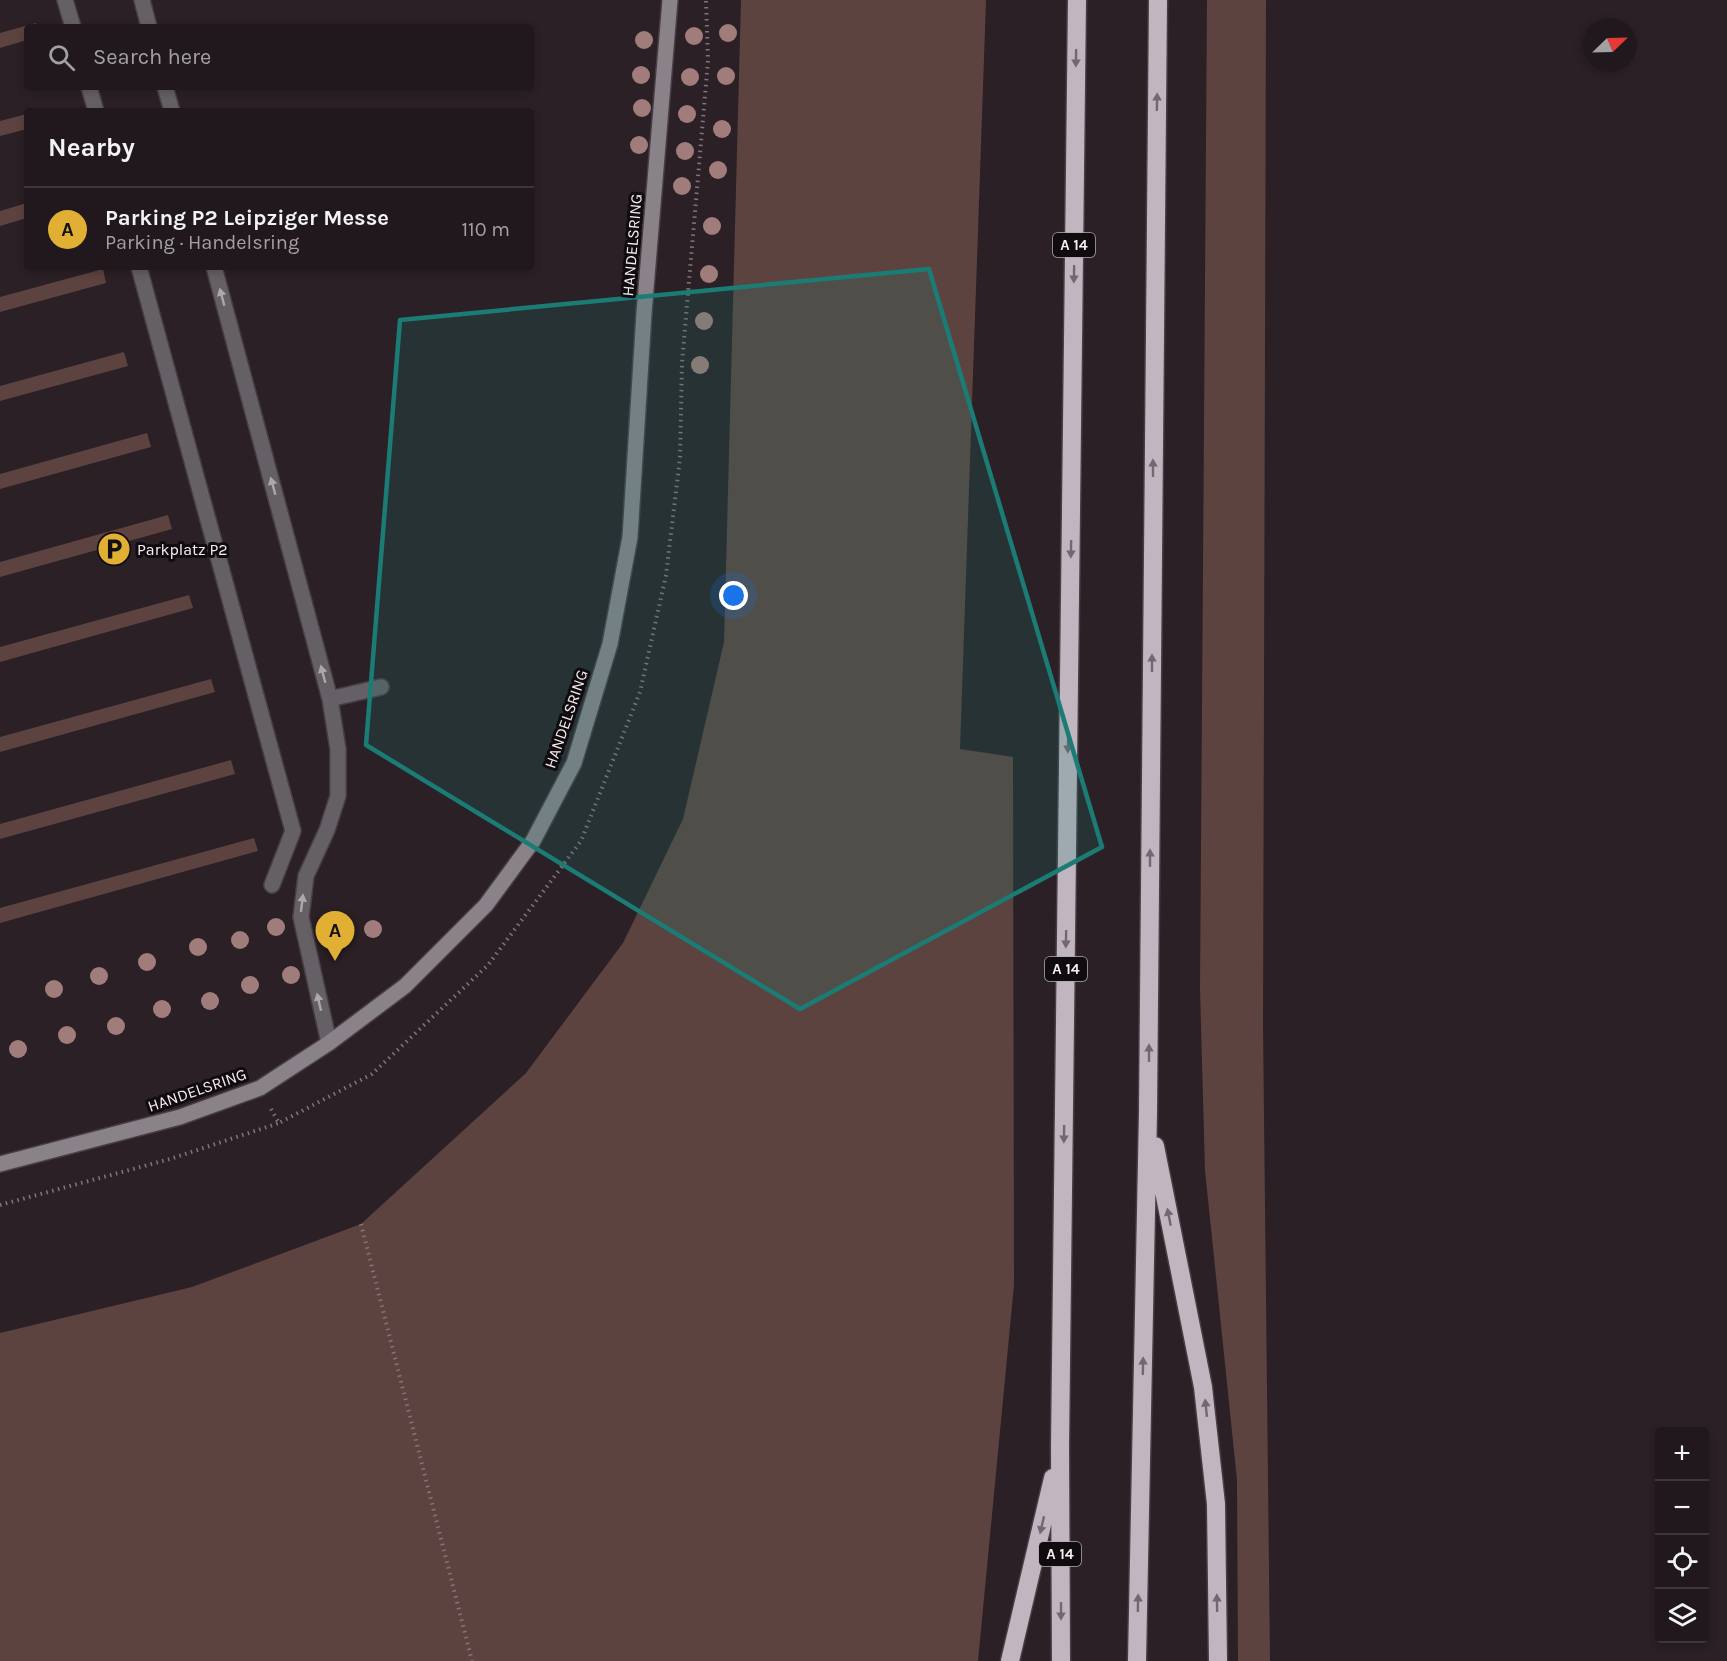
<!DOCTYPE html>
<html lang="en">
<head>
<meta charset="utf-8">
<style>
  body { margin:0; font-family:Karla,sans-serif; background:#282125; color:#f1f3f6 }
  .controls { position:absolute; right:18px; bottom:18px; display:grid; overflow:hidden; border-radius:6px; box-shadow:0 3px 9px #0003 }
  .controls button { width:54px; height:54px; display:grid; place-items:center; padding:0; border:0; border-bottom:2px solid #3d373b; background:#20181c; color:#f1f3f6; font:30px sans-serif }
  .compass { position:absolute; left:1583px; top:18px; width:54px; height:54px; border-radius:50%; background:#20181c; box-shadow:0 3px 9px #0003; rotate:67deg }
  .you { position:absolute; left:734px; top:596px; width:21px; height:21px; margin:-15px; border:4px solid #fff; border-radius:50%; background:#1a73e8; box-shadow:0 0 0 9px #1a73e833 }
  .badge { display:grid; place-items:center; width:39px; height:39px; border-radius:50%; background:#e1af34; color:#111; font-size:20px; font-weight:700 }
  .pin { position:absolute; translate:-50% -50px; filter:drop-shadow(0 2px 3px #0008) }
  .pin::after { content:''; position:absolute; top:32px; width:21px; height:18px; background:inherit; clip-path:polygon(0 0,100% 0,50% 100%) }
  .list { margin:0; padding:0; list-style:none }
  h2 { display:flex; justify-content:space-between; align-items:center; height:78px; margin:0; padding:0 24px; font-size:26px }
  h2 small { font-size:20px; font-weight:400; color:#a2a0a3 }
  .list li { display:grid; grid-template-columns:39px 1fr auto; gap:18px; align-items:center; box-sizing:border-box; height:84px; padding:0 24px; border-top:2px solid #3d373b }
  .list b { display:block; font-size:22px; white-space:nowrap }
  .list p { margin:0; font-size:20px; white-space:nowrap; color:#a2a0a3 }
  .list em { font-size:20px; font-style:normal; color:#a2a0a3 }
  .icon { flex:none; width:33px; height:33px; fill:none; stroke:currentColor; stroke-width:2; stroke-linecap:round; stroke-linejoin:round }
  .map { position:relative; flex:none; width:1727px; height:1661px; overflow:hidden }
  .search { position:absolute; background:#20181c; box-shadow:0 3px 9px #0003; left:24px; top:24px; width:510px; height:66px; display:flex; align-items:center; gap:15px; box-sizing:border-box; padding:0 21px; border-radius:6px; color:#a2a0a3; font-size:22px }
  .panel { position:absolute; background:#20181c; box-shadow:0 3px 9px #0003; left:24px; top:108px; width:510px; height:162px; border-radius:6px }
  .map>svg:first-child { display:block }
  .green { fill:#5d433f }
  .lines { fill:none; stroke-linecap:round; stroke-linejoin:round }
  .lane-casing { stroke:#483d42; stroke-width:18 }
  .street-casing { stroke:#483d42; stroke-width:18 }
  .secondary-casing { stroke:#483d42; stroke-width:18 }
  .highway-casing { stroke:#483d42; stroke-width:21 }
  .path { stroke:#80767b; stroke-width:4; stroke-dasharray:1.5 4.5; stroke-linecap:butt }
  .lane { stroke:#656065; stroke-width:15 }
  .street { stroke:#656065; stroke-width:15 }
  .secondary { stroke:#8a8289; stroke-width:15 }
  .highway { stroke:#c1b5c0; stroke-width:18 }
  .tree { fill:#a07c7a }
  .oneway { fill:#716870 }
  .oneway2 { fill:#aea7ac }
  .marked { fill:#1b7c75; fill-opacity:0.2; stroke:#1b7c75; stroke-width:4.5; stroke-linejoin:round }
  .labels { text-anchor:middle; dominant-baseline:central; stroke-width:6; stroke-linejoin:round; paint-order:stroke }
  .shield { fill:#100b0e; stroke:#b2aaae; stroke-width:1.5 }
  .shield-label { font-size:15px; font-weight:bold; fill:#f7eef2 }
  .street-label { font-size:16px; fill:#f7eef2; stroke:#100b0e }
  .poi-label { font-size:16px; fill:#f7eef2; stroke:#100b0e; text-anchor:start }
</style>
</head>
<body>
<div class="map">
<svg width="1727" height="1661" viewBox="0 0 1727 1661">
  <rect width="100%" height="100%" fill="#2b2025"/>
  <!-- green -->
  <path class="green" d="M 741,0 L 986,0 L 960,749 L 1013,757 L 1014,1285 L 978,1661 L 0,1661 L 0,1333 L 192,1287 L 361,1224 L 526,1073 L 623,943 L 683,819 L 724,642 Z
    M 1207,0 L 1266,0 L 1263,1025 L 1270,1661 L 1238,1661 L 1237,1480 L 1205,1170 L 1200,989 Z
    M 36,23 L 37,27 L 27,27 L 27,40 L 0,48 L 0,33 Z
    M 27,114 L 27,129 L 0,136 L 0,121 Z
    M 27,203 L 27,218 L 0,226 L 0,211 Z
    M 103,269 L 106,283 L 0,312 L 0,297 Z
    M 124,352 L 128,366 L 0,401 L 0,386 Z
    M 147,433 L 151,447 L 0,489 L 0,474 Z
    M 168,515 L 172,529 L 0,577 L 0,562 Z
    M 189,595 L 193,608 L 0,662 L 0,647 Z
    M 211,679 L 215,692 L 0,752 L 0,737 Z
    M 231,760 L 235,774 L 0,839 L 0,824 Z
    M 254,838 L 258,851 L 0,923 L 0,908 Z"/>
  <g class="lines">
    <!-- lane casing -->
    <g class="lane-casing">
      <path id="lane" d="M 65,0 L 73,27
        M 89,87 L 96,111
        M 139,267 L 293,831 L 272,885"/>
    </g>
    <!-- street casing -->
    <g class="street-casing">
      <path id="street" d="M 142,0 L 149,27
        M 165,87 L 172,111
        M 214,267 L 330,699 L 338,749 L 338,796 L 327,830 L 306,876 L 301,917 L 329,1043
        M 330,699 L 381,687"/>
    </g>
    <!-- secondary casing -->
    <g class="secondary-casing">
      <path id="secondary" d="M 0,1164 L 180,1117 L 260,1088 L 329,1043 L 405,986 L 486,905 L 533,841 L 574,763 L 610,644 L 630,537 L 644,313 L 670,0"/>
    </g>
    <!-- highway casing -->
    <g class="highway-casing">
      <path id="highway" d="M 1155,1146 L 1203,1387 L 1216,1504 L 1218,1661
        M 1010,1661 L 1053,1478
        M 1061,1661 L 1060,1447 L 1077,0
        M 1137,1661 L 1148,1112 L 1158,0"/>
    </g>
    <!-- path -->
    <path class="path" d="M 271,1109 L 279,1123 L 372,1074 L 488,965 L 581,841 L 640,692 L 666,575 L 680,458 L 682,363 L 708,61 L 706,0
      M 0,1205 L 170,1159 L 279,1123
      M 361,1224 L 472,1661"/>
    <!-- lane -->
    <use href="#lane" class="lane"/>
    <!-- street -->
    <use href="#street" class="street"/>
    <!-- secondary -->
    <use href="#secondary" class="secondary"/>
    <!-- highway -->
    <use href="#highway" class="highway"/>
  </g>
  <!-- trees -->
  <g class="tree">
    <circle cx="728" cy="33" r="9"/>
    <circle cx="694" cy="36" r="9"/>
    <circle cx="644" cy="40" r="9"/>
    <circle cx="641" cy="75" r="9"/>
    <circle cx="726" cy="76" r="9"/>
    <circle cx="690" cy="77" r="9"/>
    <circle cx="642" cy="108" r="9"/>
    <circle cx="687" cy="114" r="9"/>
    <circle cx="722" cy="129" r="9"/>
    <circle cx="639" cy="145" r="9"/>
    <circle cx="685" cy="151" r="9"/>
    <circle cx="718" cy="170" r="9"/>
    <circle cx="682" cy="186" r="9"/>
    <circle cx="712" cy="226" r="9"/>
    <circle cx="709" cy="274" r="9"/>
    <circle cx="704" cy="321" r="9"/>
    <circle cx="700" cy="365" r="9"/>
    <circle cx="276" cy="927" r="9"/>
    <circle cx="373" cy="929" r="9"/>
    <circle cx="240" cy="940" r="9"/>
    <circle cx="198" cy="947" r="9"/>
    <circle cx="147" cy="962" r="9"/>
    <circle cx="291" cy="975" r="9"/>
    <circle cx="99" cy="976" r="9"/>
    <circle cx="250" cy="985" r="9"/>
    <circle cx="54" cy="989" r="9"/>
    <circle cx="210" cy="1001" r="9"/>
    <circle cx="162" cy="1009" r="9"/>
    <circle cx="116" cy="1026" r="9"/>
    <circle cx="67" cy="1035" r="9"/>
    <circle cx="18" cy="1049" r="9"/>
  </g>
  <!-- one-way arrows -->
  <defs><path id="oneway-solid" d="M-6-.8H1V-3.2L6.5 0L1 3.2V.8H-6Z" transform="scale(1.5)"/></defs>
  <g class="oneway">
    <use href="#oneway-solid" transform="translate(1076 58) rotate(91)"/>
    <use href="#oneway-solid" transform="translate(1157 102) rotate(-89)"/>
    <use href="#oneway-solid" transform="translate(1074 274) rotate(91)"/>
    <use href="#oneway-solid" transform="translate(1153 468) rotate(-90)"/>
    <use href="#oneway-solid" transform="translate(1071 549) rotate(91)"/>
    <use href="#oneway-solid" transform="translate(1152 663) rotate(-90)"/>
    <use href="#oneway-solid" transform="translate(1068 744) rotate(91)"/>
    <use href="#oneway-solid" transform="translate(1150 858) rotate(-90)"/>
    <use href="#oneway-solid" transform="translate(1066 939) rotate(91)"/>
    <use href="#oneway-solid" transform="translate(1149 1053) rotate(-90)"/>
    <use href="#oneway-solid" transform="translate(1064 1134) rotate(91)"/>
    <use href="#oneway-solid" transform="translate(1169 1217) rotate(-101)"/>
    <use href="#oneway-solid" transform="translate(1143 1366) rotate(-89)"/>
    <use href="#oneway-solid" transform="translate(1206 1408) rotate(-96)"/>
    <use href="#oneway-solid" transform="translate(1042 1525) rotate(103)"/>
    <use href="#oneway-solid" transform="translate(1138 1603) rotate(-89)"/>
    <use href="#oneway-solid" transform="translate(1217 1603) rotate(-91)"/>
    <use href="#oneway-solid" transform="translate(1061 1611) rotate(90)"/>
  </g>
  <g class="oneway2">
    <use href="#oneway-solid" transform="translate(222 297) rotate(-105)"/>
    <use href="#oneway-solid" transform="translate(273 486) rotate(-105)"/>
    <use href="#oneway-solid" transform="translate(323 674) rotate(-105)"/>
    <use href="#oneway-solid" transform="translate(302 903) rotate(-83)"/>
    <use href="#oneway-solid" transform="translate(319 1002) rotate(-103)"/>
  </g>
  <!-- marked area -->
  <path class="marked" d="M 929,269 L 1102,847 L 800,1009 L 366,745 L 400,320 Z"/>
  <!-- icons -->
  <defs>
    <g id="parking-disc" transform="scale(1.725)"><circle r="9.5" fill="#e1af34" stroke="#100b0e"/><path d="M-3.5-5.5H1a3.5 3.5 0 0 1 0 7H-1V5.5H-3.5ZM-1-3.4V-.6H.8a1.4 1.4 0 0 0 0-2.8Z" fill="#111"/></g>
  </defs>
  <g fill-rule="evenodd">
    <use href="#parking-disc" x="114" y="549"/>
  </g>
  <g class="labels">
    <!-- shield labels -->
    <g class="shield">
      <rect x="1053" y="233" width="42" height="24" rx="4.5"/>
      <rect x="1045" y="957" width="42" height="24" rx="4.5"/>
      <rect x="1039" y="1542" width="42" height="24" rx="4.5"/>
    </g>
    <g class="shield-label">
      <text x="1074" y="245">A 14</text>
      <text x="1066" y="969">A 14</text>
      <text x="1060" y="1554">A 14</text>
    </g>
    <!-- street labels -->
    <g class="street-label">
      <text transform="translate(632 245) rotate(-85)">HANDELSRING</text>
      <text transform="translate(566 719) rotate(-71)">HANDELSRING</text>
      <text transform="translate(197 1090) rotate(-19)">HANDELSRING</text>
    </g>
    <!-- poi labels -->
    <g class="poi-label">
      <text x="137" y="549">Parkplatz P2</text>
    </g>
  </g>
</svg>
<div class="controls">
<button>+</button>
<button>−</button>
<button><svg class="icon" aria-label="locate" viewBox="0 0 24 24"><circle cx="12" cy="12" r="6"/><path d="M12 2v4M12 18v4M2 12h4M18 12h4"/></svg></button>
<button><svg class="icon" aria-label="layers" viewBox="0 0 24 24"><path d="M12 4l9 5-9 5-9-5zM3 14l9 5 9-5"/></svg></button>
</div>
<svg class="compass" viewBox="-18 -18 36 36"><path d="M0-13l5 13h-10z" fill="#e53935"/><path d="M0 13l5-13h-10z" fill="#a2a0a3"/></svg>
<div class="you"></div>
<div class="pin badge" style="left:335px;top:961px">A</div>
<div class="search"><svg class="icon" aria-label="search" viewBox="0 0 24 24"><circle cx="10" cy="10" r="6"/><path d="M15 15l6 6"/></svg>Search here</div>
<section class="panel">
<h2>Nearby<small></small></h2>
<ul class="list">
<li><span class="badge">A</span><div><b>Parking P2 Leipziger Messe</b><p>Parking · Handelsring</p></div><em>110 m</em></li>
</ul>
</section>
</div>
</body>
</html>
